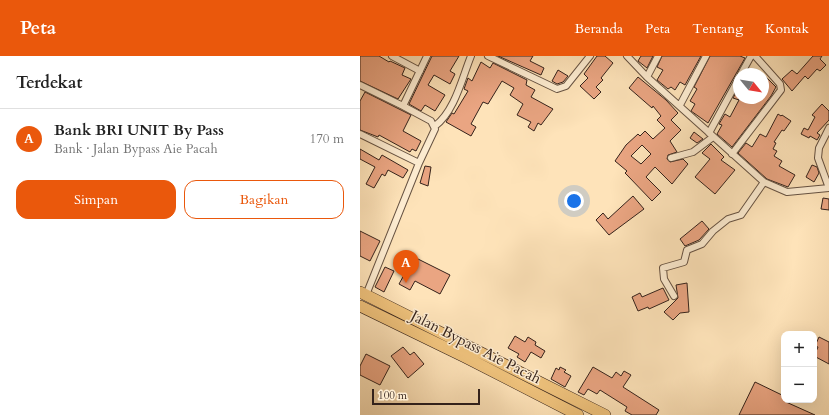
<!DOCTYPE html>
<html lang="id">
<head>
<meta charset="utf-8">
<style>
  body { margin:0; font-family:Cardo,serif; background:#f2f2f2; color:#222 }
  .controls { position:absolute; right:12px; bottom:12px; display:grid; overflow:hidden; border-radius:8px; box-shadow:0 4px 16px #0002 }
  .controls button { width:36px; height:36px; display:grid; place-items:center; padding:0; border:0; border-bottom:1px solid #e0e0e0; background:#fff; color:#222; font:20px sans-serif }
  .compass { position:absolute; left:373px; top:12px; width:36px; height:36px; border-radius:50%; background:#fff; box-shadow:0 4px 16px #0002; rotate:120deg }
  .scale { position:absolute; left:12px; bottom:10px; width:108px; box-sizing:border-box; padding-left:4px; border:2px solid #34221b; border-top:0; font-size:11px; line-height:14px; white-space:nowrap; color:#34221b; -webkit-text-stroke:3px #feedd2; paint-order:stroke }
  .you { position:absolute; left:214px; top:145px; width:14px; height:14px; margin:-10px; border:3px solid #fff; border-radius:50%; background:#1a73e8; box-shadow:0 0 0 6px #1a73e833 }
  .badge { display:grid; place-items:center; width:26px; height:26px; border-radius:50%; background:#ea580c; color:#fff; font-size:13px; font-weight:700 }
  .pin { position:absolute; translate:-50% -33px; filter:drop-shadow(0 1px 2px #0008) }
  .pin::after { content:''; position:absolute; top:21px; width:14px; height:12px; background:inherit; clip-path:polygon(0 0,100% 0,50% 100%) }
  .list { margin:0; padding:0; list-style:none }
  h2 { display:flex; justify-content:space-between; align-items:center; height:52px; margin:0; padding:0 16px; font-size:17px }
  h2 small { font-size:13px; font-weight:400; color:#767676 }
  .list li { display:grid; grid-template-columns:26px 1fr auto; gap:12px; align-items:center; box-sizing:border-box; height:60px; padding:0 16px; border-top:1px solid #e0e0e0 }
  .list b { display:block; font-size:15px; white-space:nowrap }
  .list p { margin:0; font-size:13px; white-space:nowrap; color:#767676 }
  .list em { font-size:13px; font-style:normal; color:#767676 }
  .actions { display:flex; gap:8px; padding:12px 16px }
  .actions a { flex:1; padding:9px 0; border:1px solid #ea580c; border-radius:12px; text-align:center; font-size:14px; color:#ea580c }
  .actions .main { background:#ea580c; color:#fff }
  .map { position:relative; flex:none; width:469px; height:359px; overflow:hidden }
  header { display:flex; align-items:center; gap:24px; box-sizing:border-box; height:56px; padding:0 20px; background:#ea580c; color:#fff }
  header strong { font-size:19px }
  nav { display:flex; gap:22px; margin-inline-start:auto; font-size:14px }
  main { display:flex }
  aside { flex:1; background:#fff }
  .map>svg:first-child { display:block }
  .building { fill:#eaa582; stroke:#34221b; fill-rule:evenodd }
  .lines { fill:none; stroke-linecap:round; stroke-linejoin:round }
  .street-casing { stroke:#665242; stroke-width:8 }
  .highway-casing { stroke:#34221b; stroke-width:12 }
  .street { stroke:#feedd2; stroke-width:6 }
  .highway { stroke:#efc27c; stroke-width:11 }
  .labels { text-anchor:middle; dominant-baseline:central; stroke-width:3; stroke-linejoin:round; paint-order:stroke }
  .street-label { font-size:15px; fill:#34221b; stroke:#feedd2 }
</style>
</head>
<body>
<header>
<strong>Peta</strong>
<nav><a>Beranda</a><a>Peta</a><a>Tentang</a><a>Kontak</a></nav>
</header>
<main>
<aside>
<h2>Terdekat<small></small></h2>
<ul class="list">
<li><span class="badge">A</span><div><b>Bank BRI UNIT By Pass</b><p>Bank · Jalan Bypass Aie Pacah</p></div><em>170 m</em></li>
</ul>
<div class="actions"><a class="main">Simpan</a><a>Bagikan</a></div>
</aside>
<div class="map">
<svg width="469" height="359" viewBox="0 0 469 359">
  <rect width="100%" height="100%" fill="#fee3b9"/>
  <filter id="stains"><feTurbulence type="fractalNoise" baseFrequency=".005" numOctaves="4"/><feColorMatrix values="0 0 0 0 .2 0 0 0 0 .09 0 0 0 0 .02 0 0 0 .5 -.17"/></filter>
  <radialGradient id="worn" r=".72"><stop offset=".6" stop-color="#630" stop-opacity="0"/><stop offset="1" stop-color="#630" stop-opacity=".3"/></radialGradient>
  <!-- building -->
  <path class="building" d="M 0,0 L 19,0 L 29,6 L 30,5 L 45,12 L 42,19 L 51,23 L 38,43 L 0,25 Z
    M 72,0 L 99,0 L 90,15 L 95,18 L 90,28 L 74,19 L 68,29 L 85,39 L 75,55 L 65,49 L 61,55 L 49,48 Z
    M 138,0 L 173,0 L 170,5 L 184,12 L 181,19 Z
    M 237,0 L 245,0 L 253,7 L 241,22 L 243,24 L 236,31 L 241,36 L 234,43 L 220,30 L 228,22 L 224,18 Z
    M 281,0 L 293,0 L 287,12 L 278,5 Z
    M 302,0 L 341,0 L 325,29 L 320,26 L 315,34 L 311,31 L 308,33 L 297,24 L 303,14 L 297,11 Z
    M 350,0 L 380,0 L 385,2 L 348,67 L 331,55 L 335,48 L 330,45 L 337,33 L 334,31 Z
    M 453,0 L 462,0 L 460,3 L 466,9 L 460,15 L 457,13 L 448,23 L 445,20 L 432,35 L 422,23 L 432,14 L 437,18 Z
    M 121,6 L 130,12 L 133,7 L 167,24 L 166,29 L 175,34 L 171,41 L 193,53 L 181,69 L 178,67 L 174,75 L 168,71 L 171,66 L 157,59 L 163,48 L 150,39 L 154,32 L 142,25 L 128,48 L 123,46 L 111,68 L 116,71 L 111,80 L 86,66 L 92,57 L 94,58 L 108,35 L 104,33 L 108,22 L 112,25 Z
    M 198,14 L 208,20 L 203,26 L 197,28 L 192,25 Z
    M 403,18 L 416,31 L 411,40 L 372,91 L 357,78 L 362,69 L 359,68 L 365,58 L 370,61 L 379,44 L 373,42 L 379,31 L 379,44 L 380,42 L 403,42 Z
    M 278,21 L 306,44 L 318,57 L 311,64 L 321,74 L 310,85 L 317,96 L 308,99 L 307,103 L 310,106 L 323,103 L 328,108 L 312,128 L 295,111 L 286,121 L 301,136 L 292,145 L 268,120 L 265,117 L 267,115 L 255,105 L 266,89 L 278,78 L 280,80 L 285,75 L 293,83 L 305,72 L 297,64 L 301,60 L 293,50 L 292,52 L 269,32 ZM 282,89 L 291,98 L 281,108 L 271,100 Z
    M 5,36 L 51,59 L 43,75 L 61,85 L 56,95 L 52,93 L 50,96 L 19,79 L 18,81 L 0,74 L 0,45 Z
    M 462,48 L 469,55 L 469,64 L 457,77 L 460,79 L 457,84 L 450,80 L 449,82 L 441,78 L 444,72 L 448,74 L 455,61 L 452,59 Z
    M 418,58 L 421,60 L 422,59 L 431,65 L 424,75 L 422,74 L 414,86 L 416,87 L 413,93 L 417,95 L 414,100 L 422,105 L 419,110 L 435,119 L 428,131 L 407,123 L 378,97 L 386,87 L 392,91 L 400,78 L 406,81 Z
    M 334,76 L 343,83 L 337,87 L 330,82 Z
    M 351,88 L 364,101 L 361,104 L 375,114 L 355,138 L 335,121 L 350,103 L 342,97 Z
    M 0,93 L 19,104 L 22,99 L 48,114 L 43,122 L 28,114 L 25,120 L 22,118 L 14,132 L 6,128 L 15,111 L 0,103 Z
    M 452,109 L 457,111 L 459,117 L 454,126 L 446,121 Z
    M 65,110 L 71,111 L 68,130 L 60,127 Z
    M 273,140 L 284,153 L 249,179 L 236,164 L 243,157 L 248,163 Z
    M 463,142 L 469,143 L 469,154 L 461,153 Z
    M 342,165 L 349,173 L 339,184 L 325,190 L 320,183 Z
    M 0,175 L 20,185 L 10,205 L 0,200 Z
    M 54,201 L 90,219 L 80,238 L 55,225 L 50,234 L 39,228 Z
    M 25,211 L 34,215 L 24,236 L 15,231 Z
    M 327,227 L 329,256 L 320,257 L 313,264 L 304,256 L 318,242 L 316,229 Z
    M 303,232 L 309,244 L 289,253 L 288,251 L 278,255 L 272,241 L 280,237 L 282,241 Z
    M 155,280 L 165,286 L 168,281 L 176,286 L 175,289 L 185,295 L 181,302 L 171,296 L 165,306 L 157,301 L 159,298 L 148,292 Z
    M 459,281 L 469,286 L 469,308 L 454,300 L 458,291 L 455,290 Z
    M 43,291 L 50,299 L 54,296 L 64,308 L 48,322 L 31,300 Z
    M 6,298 L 30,310 L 20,329 L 0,319 L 0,310 Z
    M 200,311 L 206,314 L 204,316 L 211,320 L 205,331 L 191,323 L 196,312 L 199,314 Z
    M 233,311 L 252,322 L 256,316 L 261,320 L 264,315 L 271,319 L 263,331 L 299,354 L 296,359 L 272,359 L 265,355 L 267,351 L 240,334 L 237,338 L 228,333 L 224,339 L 218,336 Z
    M 395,326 L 424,340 L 426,346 L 455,359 L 379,359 Z"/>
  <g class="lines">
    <!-- street casing -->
    <g class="street-casing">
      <path id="street" d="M 32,0 L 60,15
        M 128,0 L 197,33 L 206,30 L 230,0
        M 267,0 L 287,21 L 404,126 L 427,136 L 469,132
        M 381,18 L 391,0
        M 287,21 L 298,0
        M 0,29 L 43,50
        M 320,49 L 346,0
        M 75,70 C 95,55 102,22 111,0
        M 349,77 L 379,22
        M 0,78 L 59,107
        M 372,98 L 421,34 L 420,28 L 395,0
        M 311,102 L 333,96 L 353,81
        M 469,132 L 458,102 L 459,92 L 469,72
        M 6,239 L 59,107 L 75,73 L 71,65 L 43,50 L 67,0
        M 314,240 L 304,223 L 303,212 L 324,206 L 327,194 L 342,188 L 353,175 L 368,163 L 381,159 L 404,126"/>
    </g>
    <!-- highway casing -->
    <g class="highway-casing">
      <path id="highway" d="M 0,236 L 245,359
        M 0,250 L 105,301 L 218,359"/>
    </g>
    <!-- street -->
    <use href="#street" class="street"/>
    <!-- highway -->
    <use href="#highway" class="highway"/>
  </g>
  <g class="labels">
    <!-- street labels -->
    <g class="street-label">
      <text transform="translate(116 291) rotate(27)">Jalan Bypass Aie Pacah</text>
    </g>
  </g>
  <rect width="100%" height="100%" filter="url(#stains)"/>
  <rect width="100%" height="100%" fill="url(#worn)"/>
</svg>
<div class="controls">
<button>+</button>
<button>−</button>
</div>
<svg class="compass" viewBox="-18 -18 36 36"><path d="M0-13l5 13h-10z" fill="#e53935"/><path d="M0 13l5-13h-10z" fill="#767676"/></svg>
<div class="scale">100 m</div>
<div class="you"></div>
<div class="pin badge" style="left:46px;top:227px">A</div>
</div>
</main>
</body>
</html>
